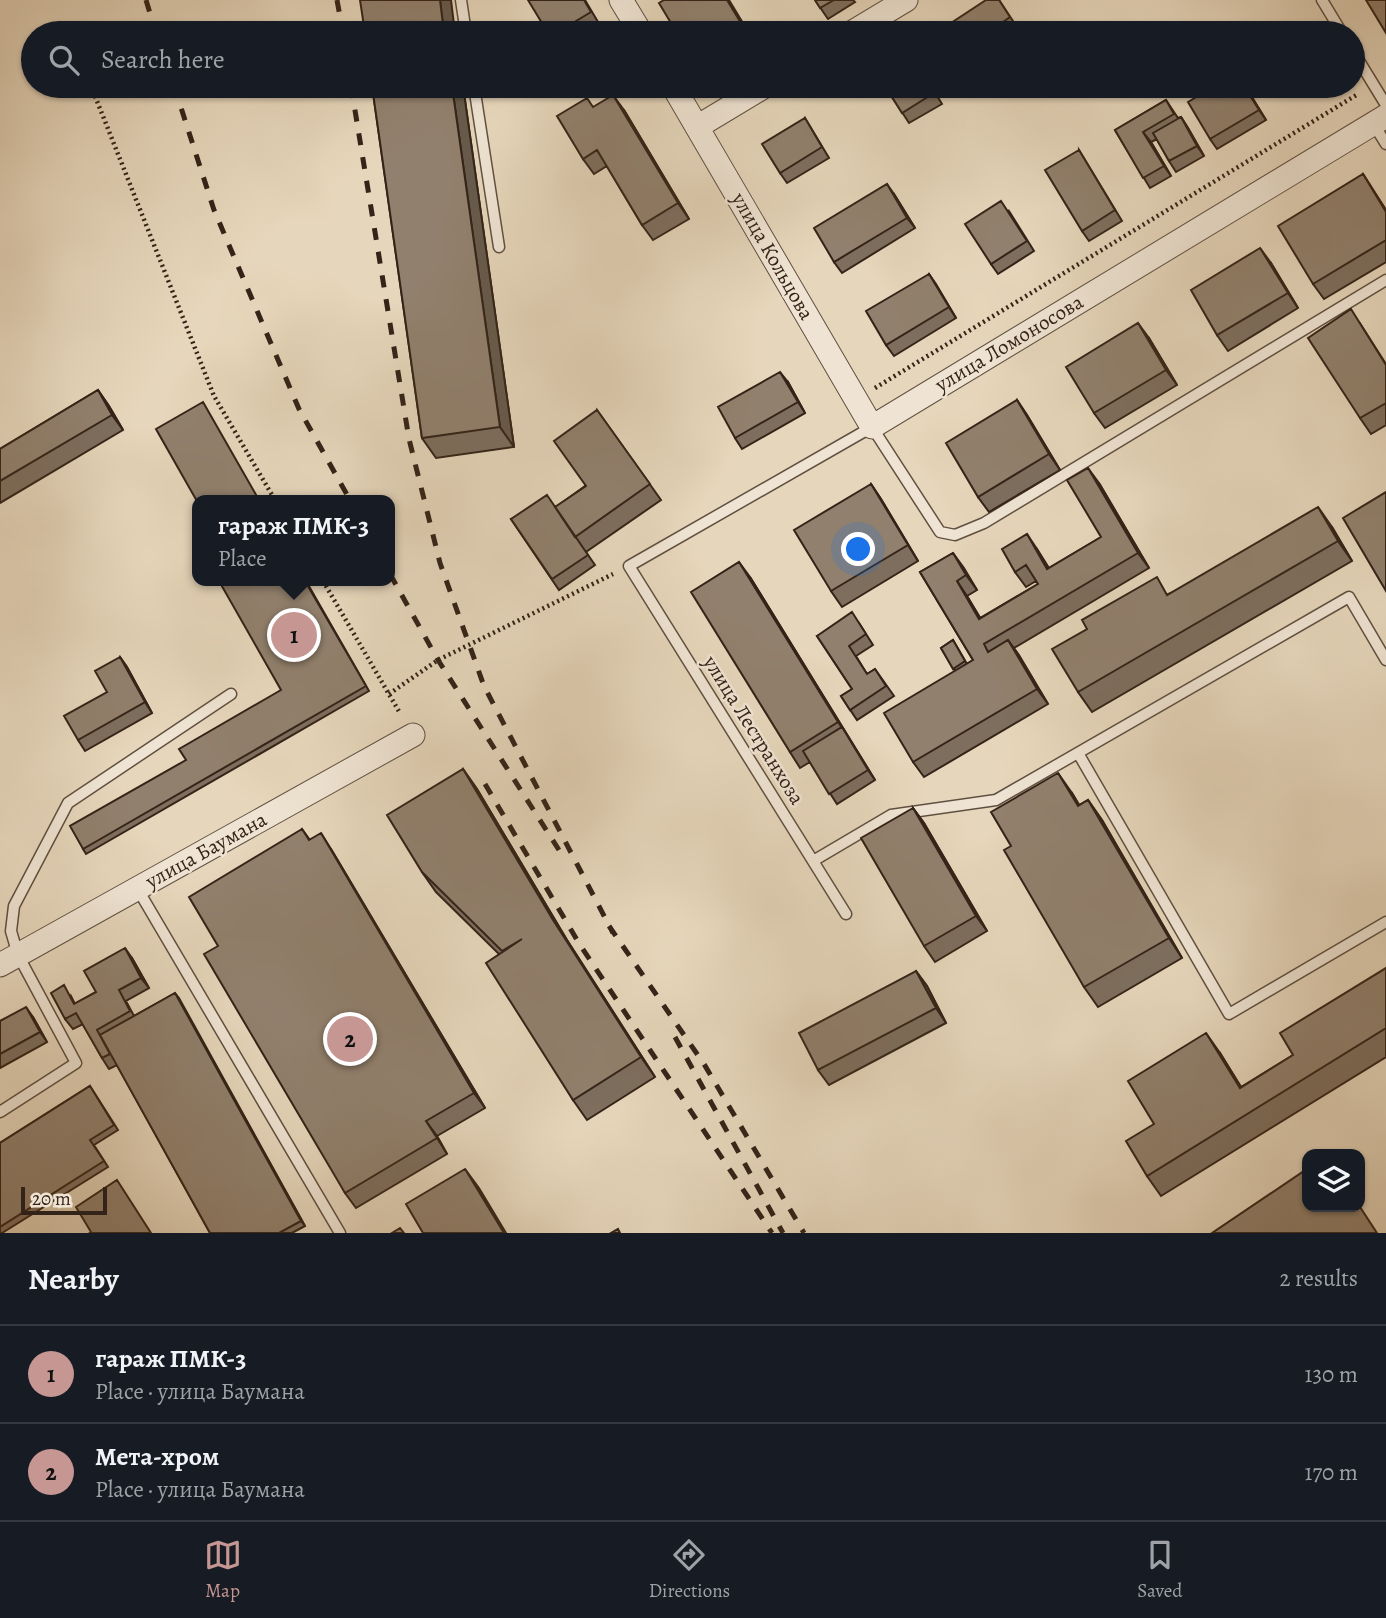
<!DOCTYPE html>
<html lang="en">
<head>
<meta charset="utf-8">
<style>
  body { margin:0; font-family:Alegreya,serif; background:#242831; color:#f1f3f6 }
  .controls { position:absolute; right:21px; bottom:21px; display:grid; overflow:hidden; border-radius:14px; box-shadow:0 2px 5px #0004 }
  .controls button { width:63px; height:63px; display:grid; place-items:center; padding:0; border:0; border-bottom:2px solid #363941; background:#171b24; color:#f1f3f6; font:35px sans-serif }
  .scale { position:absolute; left:21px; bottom:18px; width:86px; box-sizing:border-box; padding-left:7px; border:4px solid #342318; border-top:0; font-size:19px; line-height:24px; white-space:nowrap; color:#342318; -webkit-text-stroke:5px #efe4d3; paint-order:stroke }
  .you { position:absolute; left:859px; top:550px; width:24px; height:24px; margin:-18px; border:5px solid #fff; border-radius:50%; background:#1a73e8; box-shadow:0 0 0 10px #1a73e833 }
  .badge { display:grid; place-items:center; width:46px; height:46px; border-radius:50%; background:#c59692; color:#111; font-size:23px; font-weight:700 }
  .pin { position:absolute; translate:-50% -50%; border:4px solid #fff; box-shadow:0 2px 7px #0006 }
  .popup { position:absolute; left:192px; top:495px; width:203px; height:91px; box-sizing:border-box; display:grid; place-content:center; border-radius:14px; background:#171b24; filter:drop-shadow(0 2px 5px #0005); font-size:23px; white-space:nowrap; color:#9ea1a6 }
  .popup b { font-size:26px; color:#f1f3f6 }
  .popup::after { content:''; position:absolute; left:50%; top:100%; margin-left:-14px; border:14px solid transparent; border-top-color:#171b24 }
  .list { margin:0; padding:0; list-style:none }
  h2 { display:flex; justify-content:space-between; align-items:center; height:91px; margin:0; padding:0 28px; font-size:30px }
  h2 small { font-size:23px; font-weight:400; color:#9ea1a6 }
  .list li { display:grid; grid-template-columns:46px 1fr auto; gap:21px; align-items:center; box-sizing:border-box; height:98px; padding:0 28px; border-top:2px solid #363941 }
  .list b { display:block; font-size:26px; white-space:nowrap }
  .list p { margin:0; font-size:23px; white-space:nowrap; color:#9ea1a6 }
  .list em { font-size:23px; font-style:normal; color:#9ea1a6 }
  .icon { flex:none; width:38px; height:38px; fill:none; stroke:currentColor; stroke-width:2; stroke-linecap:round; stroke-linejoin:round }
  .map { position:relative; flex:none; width:1386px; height:1233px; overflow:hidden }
  .search { position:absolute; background:#171b24; box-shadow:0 2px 5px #0004; left:21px; right:21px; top:21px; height:77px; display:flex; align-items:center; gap:18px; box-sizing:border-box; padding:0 24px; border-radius:38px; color:#9ea1a6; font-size:26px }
  .sheet { height:287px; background:#171b24 }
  nav { display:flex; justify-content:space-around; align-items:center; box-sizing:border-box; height:98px; border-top:2px solid #363941; background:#171b24; font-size:19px; color:#9ea1a6 }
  nav a { display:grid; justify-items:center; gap:4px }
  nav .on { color:#c59692 }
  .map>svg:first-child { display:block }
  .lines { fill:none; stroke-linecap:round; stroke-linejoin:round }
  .lane-casing { stroke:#605041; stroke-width:13 }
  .street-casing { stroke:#605041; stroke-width:25 }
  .path { stroke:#342318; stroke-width:4.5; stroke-dasharray:2 3.5; stroke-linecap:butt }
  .lane { stroke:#efe4d3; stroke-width:10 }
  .street { stroke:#efe4d3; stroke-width:23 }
  .rail { stroke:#342318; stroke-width:5; stroke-dasharray:12 12; stroke-linecap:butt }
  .wall { fill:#7d6e5e; stroke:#342318; stroke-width:2 }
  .shaded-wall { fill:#665a4c; stroke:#342318; stroke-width:2 }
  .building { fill:#91806d; stroke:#342318; stroke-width:2 }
  .labels { text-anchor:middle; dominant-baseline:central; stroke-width:5; stroke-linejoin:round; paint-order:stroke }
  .street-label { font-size:21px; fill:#342318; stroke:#efe4d3 }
</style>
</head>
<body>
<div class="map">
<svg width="1386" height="1233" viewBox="0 0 1386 1233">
  <rect width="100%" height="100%" fill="#e6d6bb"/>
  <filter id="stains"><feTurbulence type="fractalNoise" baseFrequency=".00286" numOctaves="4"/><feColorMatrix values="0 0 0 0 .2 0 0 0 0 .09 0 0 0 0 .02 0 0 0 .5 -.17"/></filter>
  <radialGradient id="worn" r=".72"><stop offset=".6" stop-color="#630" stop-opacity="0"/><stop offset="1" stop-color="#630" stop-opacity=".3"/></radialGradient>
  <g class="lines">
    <!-- lane casing -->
    <g class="lane-casing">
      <path id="lane" d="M 461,0 L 466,33
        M 1322,0 L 1342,33
        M 1353,51 L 1386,105
        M 474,86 L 499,247
        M 1373,123 L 1386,144
        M 1078,753 L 1229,1014 L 1386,922
        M 813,861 L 891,815 L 996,800 L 1349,597 L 1386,660
        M 137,888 L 340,1233
        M 846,914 L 629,566 L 872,427 L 940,532 L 955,535 L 984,523 L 1386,280
        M 0,1112 L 76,1063 L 18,955 L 11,931 L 14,906 L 68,803 L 231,694"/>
    </g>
    <!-- street casing -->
    <g class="street-casing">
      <path id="street" d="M 621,0 L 641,33
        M 851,33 L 906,0
        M 673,86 L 872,427 L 1386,116
        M 697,127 L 765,86
        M 0,965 L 413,735"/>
    </g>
    <!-- path -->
    <path class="path" d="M 91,86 L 214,396 L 275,500
      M 875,388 L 1358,94
      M 323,581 L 400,713
      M 389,694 L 438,660 L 613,574"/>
    <!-- lane -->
    <use href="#lane" class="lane"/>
    <!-- street -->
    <use href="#street" class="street"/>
    <!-- rail -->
    <path class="rail" d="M 146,0 L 156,33
      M 337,0 L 343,33
      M 174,86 L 214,210 L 299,409 L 350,500
      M 351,86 L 409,439 L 440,563 L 484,686 L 613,933
      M 390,574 L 438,660 L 559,850
      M 485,784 L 580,945 L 772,1233
      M 609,926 L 704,1064 L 804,1233
      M 675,1037 L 783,1233"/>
  </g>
  <!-- wall -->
  <path class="wall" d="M 585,0 L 598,22 L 580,33 L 548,33 Z
    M 815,0 L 853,0 L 855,2 L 828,19 Z
    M 999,0 L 1017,27 L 1008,33 L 954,33 Z
    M 372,86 L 463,86 L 514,447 L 436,458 L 422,438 Z
    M 709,86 L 720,86 L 713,90 Z
    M 885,86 L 931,86 L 942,104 L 909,123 Z
    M 1215,86 L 1245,86 L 1266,120 L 1217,149 L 1210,139 Z
    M 1166,100 L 1178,118 L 1181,117 L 1188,128 L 1204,156 L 1176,172 L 1169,161 L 1157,139 L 1151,142 L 1171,176 L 1150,188 L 1115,130 Z
    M 594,107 L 624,110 L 689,219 L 653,240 L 642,225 L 607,166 L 594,174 L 583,159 Z
    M 805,118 L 829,158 L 787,183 L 780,173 Z
    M 1079,150 L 1122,221 L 1089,241 L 1082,231 Z
    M 1363,174 L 1386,210 L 1386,262 L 1324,299 L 1313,284 Z
    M 894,194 L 915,228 L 842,273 L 834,262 Z
    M 1009,211 L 1034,251 L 998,274 L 991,264 Z
    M 1271,263 L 1298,308 L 1228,351 L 1217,335 Z
    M 929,274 L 956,318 L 894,356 L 886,345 Z
    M 1361,325 L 1386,364 L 1386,425 L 1371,434 L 1360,418 Z
    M 1149,338 L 1177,385 L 1105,428 L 1094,413 Z
    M 788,382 L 805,413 L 742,449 L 735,438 Z
    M 98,390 L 109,406 L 123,430 L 0,503 L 0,449 Z
    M 1017,400 L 1027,415 L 1060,470 L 989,512 L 978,497 Z
    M 597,410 L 661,500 L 586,552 L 595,565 L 559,590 L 511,519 L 556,507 L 585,486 Z
    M 1099,483 L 1149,568 L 1014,648 L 1048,704 L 924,777 L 913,762 L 955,671 L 941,648 L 953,640 L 967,664 L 973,660 L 920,572 L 953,553 L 977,590 L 967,596 L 980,618 L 1038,584 L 1036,581 L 1026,587 L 1015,572 L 1037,549 L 1049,568 L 1101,537 Z
    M 871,484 L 881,499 L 918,561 L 842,607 L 831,591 Z
    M 1332,527 L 1352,561 L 1092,712 L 1078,692 L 1168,594 Z
    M 750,577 L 875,780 L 837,804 L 810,762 L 800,768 L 790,752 Z
    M 306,581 L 369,691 L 86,854 L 83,849 L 186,760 L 281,690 Z
    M 859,623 L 873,645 L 856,656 L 867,674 L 875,669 L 894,696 L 857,720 L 841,696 L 852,689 L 817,636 Z
    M 120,657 L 127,667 L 152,713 L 85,751 L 78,740 L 107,692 Z
    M 463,769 L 477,789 L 567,940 L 655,1077 L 587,1120 L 573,1100 L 499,954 L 436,892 L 422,872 Z
    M 1072,793 L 1079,805 L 1088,800 L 1102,820 L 1182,958 L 1098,1007 L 1084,987 L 1011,846 Z
    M 913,808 L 924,823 L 987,931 L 935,962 L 924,946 Z
    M 302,829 L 310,840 L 331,849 L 485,1108 L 437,1136 L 447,1154 L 356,1208 L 345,1193 L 218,946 Z
    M 132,958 L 149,988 L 126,1001 L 134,1016 L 175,993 L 305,1226 L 292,1233 L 210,1233 L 117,1065 L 109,1069 L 102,1058 L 83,1024 L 73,1029 L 65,1019 L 71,996 L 75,1004 L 96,992 Z
    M 1386,968 L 1386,1057 L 1161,1196 L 1147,1176 L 1154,1124 L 1220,1053 L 1241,1087 L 1293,1055 Z
    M 916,971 L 927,986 L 946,1023 L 829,1085 L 818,1070 Z
    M 33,1017 L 47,1042 L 0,1068 L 0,1021 Z
    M 90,1086 L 118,1130 L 94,1145 L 108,1167 L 2,1233 L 0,1233 L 0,1143 Z"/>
  <!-- shaded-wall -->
  <path class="shaded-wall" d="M 440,0 L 451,0 L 455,33 L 444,33 Z
    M 727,0 L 729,0 L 749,33 L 747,33 Z
    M 452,86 L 463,86 L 514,447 L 500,427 Z
    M 1244,86 L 1245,86 L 1266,120 L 1259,110 Z
    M 613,95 L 624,110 L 689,219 L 678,203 Z
    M 1181,117 L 1188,128 L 1204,156 L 1197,146 Z
    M 1143,132 L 1151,142 L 1171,176 L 1164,166 Z
    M 1363,174 L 1386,210 L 1386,212 Z
    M 887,184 L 894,194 L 915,228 L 907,218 Z
    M 1260,248 L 1271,263 L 1298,308 L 1288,293 Z
    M 929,274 L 936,284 L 956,318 L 949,307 Z
    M 1138,323 L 1149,338 L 1177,385 L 1166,370 Z
    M 780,372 L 788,382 L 805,413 L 798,402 Z
    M 98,390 L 109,406 L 123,430 L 112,415 Z
    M 1017,400 L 1027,415 L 1060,470 L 1049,454 Z
    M 1088,468 L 1099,483 L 1149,568 L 1138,553 Z
    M 871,484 L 881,499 L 918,561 L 908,545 Z
    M 1318,507 L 1332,527 L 1352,561 L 1338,541 Z
    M 1027,534 L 1037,549 L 1058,584 L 1047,569 Z
    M 953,553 L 964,568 L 977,590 L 966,575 Z
    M 739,562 L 750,577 L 875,780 L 868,770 Z
    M 957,581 L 967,596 L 990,634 L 979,619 Z
    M 1008,640 L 1019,655 L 1048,704 L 1037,689 Z
    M 120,657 L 127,667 L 152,713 L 145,702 Z
    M 463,769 L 477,789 L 567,940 L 655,1077 L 641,1057 L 553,920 Z
    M 1058,773 L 1072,793 L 1092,826 L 1078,806 Z
    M 1088,800 L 1102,820 L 1182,958 L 1169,938 Z
    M 913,808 L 924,823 L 987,931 L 976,916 Z
    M 321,833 L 331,849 L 485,1108 L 474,1093 Z
    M 125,948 L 132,958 L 149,988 L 141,978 Z
    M 916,971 L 927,986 L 946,1023 L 936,1008 Z
    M 175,993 L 179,998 L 305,1226 L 301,1221 Z
    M 26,1007 L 33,1017 L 47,1042 L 40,1032 Z
    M 1206,1033 L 1220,1053 L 1254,1108 L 1240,1088 Z
    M 426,1121 L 437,1136 L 447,1154 L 437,1138 Z
    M 465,1169 L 479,1188 L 506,1233 L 504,1233 Z"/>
  <!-- building -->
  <path class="building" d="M 360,0 L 440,0 L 444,33 L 365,33 Z
    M 528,0 L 584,0 L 591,12 L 556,33 L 548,33 Z
    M 664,0 L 727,0 L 747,33 L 677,33 L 659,3 Z
    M 815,0 L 834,0 L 820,8 Z
    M 986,0 L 999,0 L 1010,17 L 996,27 L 1000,33 L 954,33 L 948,25 Z
    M 1366,0 L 1386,0 L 1386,33 Z
    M 372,86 L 452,86 L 500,427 L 422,438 Z
    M 885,86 L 930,86 L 934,93 L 902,113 Z
    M 1215,86 L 1244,86 L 1259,110 L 1210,139 L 1188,102 Z
    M 613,95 L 678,203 L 642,225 L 597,150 L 583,159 L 557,116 L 587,98 L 593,107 Z
    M 1166,100 L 1174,114 L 1143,132 L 1164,166 L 1143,178 L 1115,130 Z
    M 1181,117 L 1197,146 L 1169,161 L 1153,133 Z
    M 805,118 L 822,147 L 780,173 L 762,144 Z
    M 1079,150 L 1115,210 L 1082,231 L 1045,170 Z
    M 1363,174 L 1386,212 L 1386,240 L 1313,284 L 1278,226 Z
    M 887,184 L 907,218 L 834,262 L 814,228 Z
    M 1001,201 L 1027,241 L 991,264 L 965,224 Z
    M 1260,248 L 1288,293 L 1217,335 L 1191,290 Z
    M 929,274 L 949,307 L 886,345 L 866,311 Z
    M 1351,309 L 1386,365 L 1386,403 L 1360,418 L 1308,338 Z
    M 1138,323 L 1166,370 L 1094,413 L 1066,367 Z
    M 780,372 L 798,402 L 735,438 L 718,407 Z
    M 98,390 L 112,415 L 0,481 L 0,449 Z
    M 1017,400 L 1049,454 L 978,497 L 946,443 Z
    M 203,402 L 259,500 L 198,500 L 198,503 L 156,429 Z
    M 597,410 L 650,484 L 575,537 L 555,507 L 586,486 L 554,441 Z
    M 1088,468 L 1138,553 L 984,644 L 988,652 L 1008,640 L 1037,689 L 913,762 L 884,713 L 973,660 L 920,572 L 953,553 L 966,575 L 957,581 L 979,619 L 1038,584 L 1026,565 L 1015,572 L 1002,549 L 1027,534 L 1047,569 L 1101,537 L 1067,480 Z
    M 871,484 L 908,545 L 831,591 L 794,530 Z
    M 1386,492 L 1386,591 L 1343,518 Z
    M 547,495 L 588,555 L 552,579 L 511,519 Z
    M 1318,507 L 1338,541 L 1078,692 L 1052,649 L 1087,629 L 1082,620 L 1157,577 L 1167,595 Z
    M 739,562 L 838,722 L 790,752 L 691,592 Z
    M 219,581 L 305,581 L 366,686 L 83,849 L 70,826 L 186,760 L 179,749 L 281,690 Z
    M 852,612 L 866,634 L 849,646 L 867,674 L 875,669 L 886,686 L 850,710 L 841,696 L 852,689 L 817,636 Z
    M 953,640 L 965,661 L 953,669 L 941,648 Z
    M 120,657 L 145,702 L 78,740 L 64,716 L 107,692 L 95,671 Z
    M 842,727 L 868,770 L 829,794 L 803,751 Z
    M 463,769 L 553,920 L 641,1057 L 573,1100 L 486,963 L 522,939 L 502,951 L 422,872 L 387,815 Z
    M 1058,773 L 1078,806 L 1088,800 L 1169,938 L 1084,987 L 1004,850 L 1011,846 L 991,812 Z
    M 913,808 L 976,916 L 924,946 L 861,838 Z
    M 302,829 L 309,840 L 321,833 L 474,1093 L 426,1121 L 437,1138 L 345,1193 L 204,954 L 218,946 L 189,897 Z
    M 125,948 L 141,978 L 119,990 L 130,1011 L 97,1030 L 110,1054 L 102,1058 L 76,1013 L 65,1019 L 51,993 L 64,985 L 74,1004 L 96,992 L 84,971 Z
    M 1386,968 L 1386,1028 L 1147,1176 L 1126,1141 L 1154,1124 L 1128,1081 L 1206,1033 L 1240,1088 L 1293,1055 L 1280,1033 Z
    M 916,971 L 936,1008 L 818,1070 L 799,1033 Z
    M 175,993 L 301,1221 L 279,1233 L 210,1233 L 100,1035 Z
    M 26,1007 L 40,1032 L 0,1054 L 0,1021 Z
    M 90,1086 L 114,1125 L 90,1140 L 104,1161 L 0,1227 L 0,1143 Z
    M 465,1169 L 504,1233 L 423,1233 L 406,1204 Z
    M 1307,1169 L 1307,1207 L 1360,1207 L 1377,1233 L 1212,1233 Z
    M 117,1180 L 151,1233 L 89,1233 L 91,1232 L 76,1207 Z
    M 400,1228 L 404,1233 L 392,1233 Z
    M 618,1229 L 620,1233 L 611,1233 Z"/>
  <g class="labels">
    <!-- street labels -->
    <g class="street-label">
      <text transform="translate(773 256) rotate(60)">улица Кольцова</text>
      <text transform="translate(1009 343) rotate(-31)">улица Ломоносова</text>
      <text transform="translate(754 730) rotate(58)">улица Лестранхоза</text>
      <text transform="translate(206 850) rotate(-29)">улица Баумана</text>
    </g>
  </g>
  <rect width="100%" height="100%" filter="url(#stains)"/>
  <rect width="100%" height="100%" fill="url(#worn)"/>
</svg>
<div class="controls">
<button><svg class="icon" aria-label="layers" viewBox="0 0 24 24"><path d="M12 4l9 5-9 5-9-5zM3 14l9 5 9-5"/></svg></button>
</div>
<div class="scale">20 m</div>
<div class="you"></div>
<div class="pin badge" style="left:294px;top:635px">1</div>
<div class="popup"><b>гараж ПМК-3</b>Place</div>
<div class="pin badge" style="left:350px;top:1039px">2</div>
<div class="search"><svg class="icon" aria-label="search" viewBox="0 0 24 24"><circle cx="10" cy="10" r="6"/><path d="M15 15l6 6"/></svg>Search here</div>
</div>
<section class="sheet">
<h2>Nearby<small>2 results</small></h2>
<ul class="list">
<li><span class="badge">1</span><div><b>гараж ПМК-3</b><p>Place · улица Баумана</p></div><em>130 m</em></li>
<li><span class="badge">2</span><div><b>Мета-хром</b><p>Place · улица Баумана</p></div><em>170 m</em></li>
</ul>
</section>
<nav>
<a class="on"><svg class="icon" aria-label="map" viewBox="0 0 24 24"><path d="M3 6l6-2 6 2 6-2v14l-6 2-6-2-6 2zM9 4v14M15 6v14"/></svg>Map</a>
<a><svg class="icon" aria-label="directions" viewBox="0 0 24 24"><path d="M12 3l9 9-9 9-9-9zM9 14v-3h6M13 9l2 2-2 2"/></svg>Directions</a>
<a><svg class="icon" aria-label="saved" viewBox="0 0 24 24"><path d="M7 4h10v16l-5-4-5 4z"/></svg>Saved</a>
</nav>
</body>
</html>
